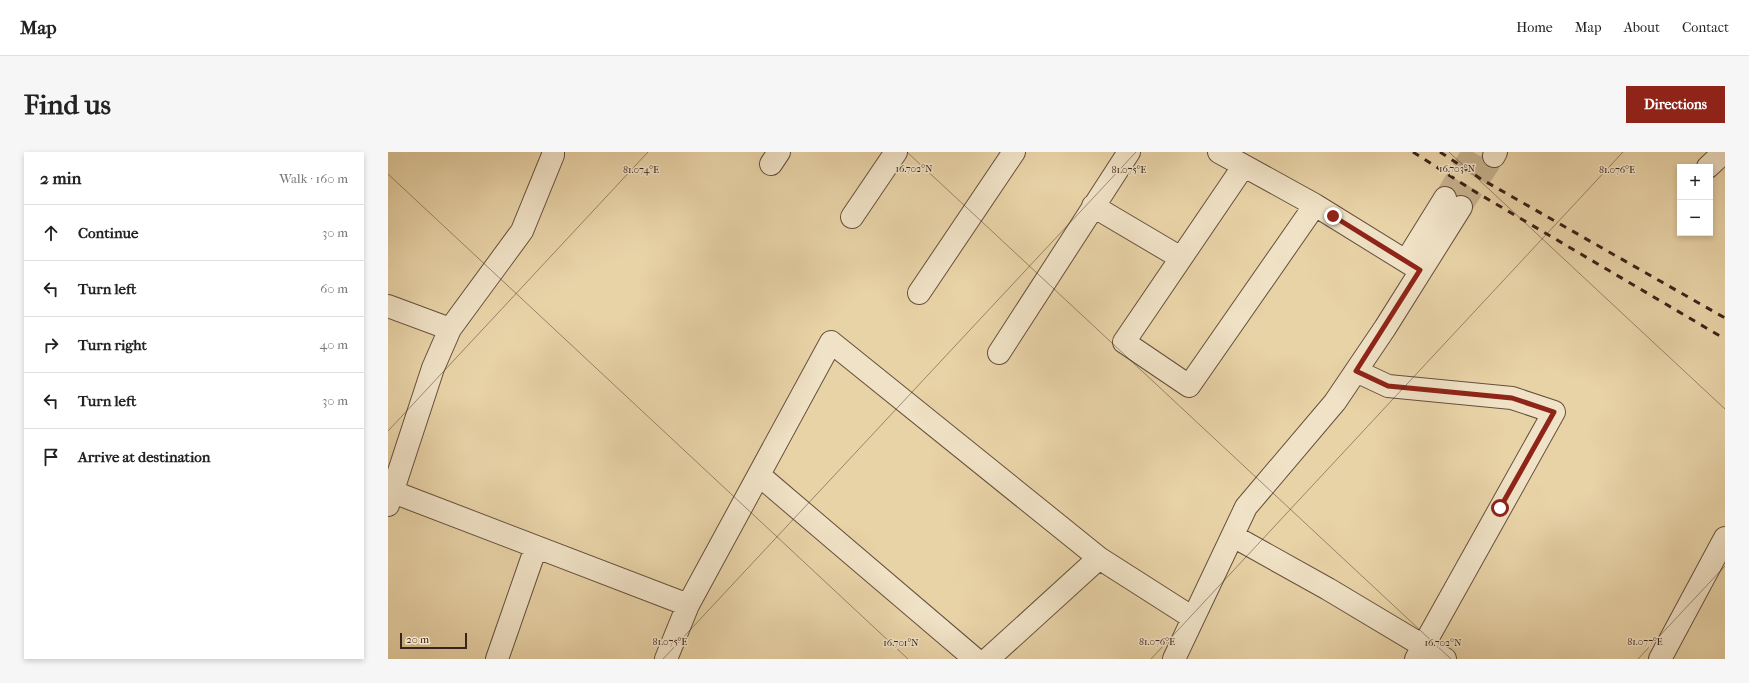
<!DOCTYPE html>
<html lang="en">
<head>
<meta charset="utf-8">
<style>
  body { margin:0; font-family:"IM FELL French Canon",serif; background:#f6f6f6; color:#222 }
  .controls { position:absolute; right:12px; top:12px; display:grid; overflow:hidden; border-radius:0px; box-shadow:0 2px 6px #0003 }
  .controls button { width:36px; height:36px; display:grid; place-items:center; padding:0; border:0; border-bottom:1px solid #e0e0e0; background:#fff; color:#222; font:20px sans-serif }
  .scale { position:absolute; left:12px; bottom:10px; width:67px; box-sizing:border-box; padding-left:4px; border:2px solid #3a231a; border-top:0; font-size:11px; line-height:14px; white-space:nowrap; color:#3a231a; -webkit-text-stroke:3px #f0e2c6; paint-order:stroke }
  .stop { position:absolute; width:12px; height:12px; margin:-9px; border:3px solid #8f2418; border-radius:50%; background:#fff }
  .stop.end { background:#8f2418; border-color:#fff; box-shadow:0 1px 4px #0008 }
  .list { margin:0; padding:0; list-style:none }
  h2 { display:flex; justify-content:space-between; align-items:center; height:52px; margin:0; padding:0 16px; font-size:17px }
  h2 small { font-size:13px; font-weight:400; color:#767676 }
  .list li { display:grid; grid-template-columns:26px 1fr auto; gap:12px; align-items:center; box-sizing:border-box; height:56px; padding:0 16px; border-top:1px solid #e0e0e0 }
  .list b { display:block; font-size:15px; white-space:nowrap }
  .list em { font-size:13px; font-style:normal; color:#767676 }
  .icon { flex:none; width:22px; height:22px; fill:none; stroke:currentColor; stroke-width:2; stroke-linecap:round; stroke-linejoin:round }
  .map { position:relative; flex:none; width:1337px; height:507px; overflow:hidden; border-radius:0px }
  header { display:flex; align-items:center; gap:24px; box-sizing:border-box; height:56px; padding:0 20px; background:#fff; border-bottom:1px solid #e0e0e0 }
  header strong { font-size:19px }
  nav { display:flex; gap:22px; margin-inline-start:auto; font-size:14px }
  .intro { display:flex; align-items:center; justify-content:space-between; box-sizing:border-box; height:96px; padding:0 24px }
  h1 { margin:0; font-size:28px }
  .button { padding:10px 18px; border-radius:0px; background:#8f2418; color:#fff; font-size:14px; font-weight:700 }
  main { display:flex; gap:24px; padding:0 24px }
  aside { flex:1; background:#fff; border-radius:0px; box-shadow:0 2px 6px #0003 }
  .map>svg:first-child { display:block }
  .lines { fill:none; stroke-linecap:round; stroke-linejoin:round }
  .street-tunnel { stroke:#c5b08b; stroke-width:22; stroke-dasharray:22 11; stroke-linecap:butt }
  .street-casing { stroke:#664f3d; stroke-width:24 }
  .street { stroke:#f0e2c6; stroke-width:22 }
  .rail { stroke:#3a231a; stroke-width:3; stroke-dasharray:7 7; stroke-linecap:butt }
  .route { stroke:#8f2418; stroke-width:5 }
  .ticks { fill:none; stroke:#3a231a; stroke-width:1; stroke-opacity:0.45 }
  .ticks-label { font-size:10px; text-anchor:middle; fill:#3a231a; stroke:#f0e2c6; stroke-width:3; stroke-linejoin:round; paint-order:stroke }
</style>
</head>
<body>
<header>
<strong>Map</strong>
<nav><a>Home</a><a>Map</a><a>About</a><a>Contact</a></nav>
</header>
<div class="intro"><h1>Find us</h1><a class="button">Directions</a></div>
<main>
<aside>
<h2>2 min<small>Walk · 160 m</small></h2>
<ul class="list">
<li><svg class="icon" aria-label="ahead" viewBox="0 0 24 24"><path d="M12 20V5M6 11l6-6 6 6"/></svg><div><b>Continue</b></div><em>30 m</em></li>
<li><svg class="icon" aria-label="left" viewBox="0 0 24 24"><path d="M17 20v-9H6M10 6l-5 5 5 5"/></svg><div><b>Turn left</b></div><em>60 m</em></li>
<li><svg class="icon" aria-label="right" viewBox="0 0 24 24"><path d="M7 20v-9h11M14 6l5 5-5 5"/></svg><div><b>Turn right</b></div><em>40 m</em></li>
<li><svg class="icon" aria-label="left" viewBox="0 0 24 24"><path d="M17 20v-9H6M10 6l-5 5 5 5"/></svg><div><b>Turn left</b></div><em>30 m</em></li>
<li><svg class="icon" aria-label="arrive" viewBox="0 0 24 24"><path d="M6 21V4h12l-3 4 3 4H6"/></svg><div><b>Arrive at destination</b></div></li>
</ul>
</aside>
<div class="map">
<svg width="1337" height="507" viewBox="0 0 1337 507">
  <rect width="100%" height="100%" fill="#e8d3a7"/>
  <filter id="stains"><feTurbulence type="fractalNoise" baseFrequency=".005" numOctaves="4"/><feColorMatrix values="0 0 0 0 .2 0 0 0 0 .09 0 0 0 0 .02 0 0 0 .5 -.17"/></filter>
  <radialGradient id="worn" r=".72"><stop offset=".6" stop-color="#630" stop-opacity="0"/><stop offset="1" stop-color="#630" stop-opacity=".3"/></radialGradient>
  <g class="lines">
    <!-- street-tunnel -->
    <path class="street-tunnel" d="M 1057,46 L 1085,0
      M 1073,55 L 1106,4"/>
    <!-- street casing -->
    <g class="street-casing">
      <path id="street" d="M 831,0 L 927,53 L 1032,118
        M 1106,4 L 1108,0
        M 383,12 L 391,0
        M 855,15 L 736,190 L 801,234 L 927,53
        M 1320,15 L 1336,0
        M 705,54 L 793,106
        M 464,65 L 508,0
        M 1018,109 L 1057,46
        M 531,141 L 626,0
        M 0,154 L 62,177
        M 611,201 L 741,0
        M 968,219 L 1000,234 L 1124,246 L 1166,260 L 1028,507
        M 371,323 L 587,507
        M 0,338 L 300,453
        M 0,353 L 45,216 L 62,177 L 134,79 L 165,3 L 165,0
        M 845,384 L 940,437 L 1057,507
        M 109,507 L 148,395
        M 278,507 L 300,453 L 443,190 L 711,406 L 805,466
        M 600,507 L 711,406
        M 786,507 L 858,355 L 947,250 L 997,176 L 1073,55
        M 1272,507 L 1337,386"/>
    </g>
    <!-- street -->
    <use href="#street" class="street"/>
    <!-- rail -->
    <path class="rail" d="M 1025,0 L 1086,39 L 1337,187
      M 1052,0 L 1093,27 L 1337,166"/>
  </g>
  <g class="lines">
    <!-- route -->
    <path class="route" d="M 945,64 L 1032,118 L 968,219 L 1000,234 L 1124,246 L 1166,260 L 1112,356"/>
  </g>
  <!-- ticks -->
  <path class="ticks" d="M 519,0 L 1063,507M 1061,0 L 1337,257M 0,22 L 520,507M 0,279 L 260,0M 275,507 L 748,0M 763,507 L 1235,0M 1250,507 L 1337,414"/>
  <g class="ticks-label">
    <text x="526" y="20">16.702°N</text>
    <text x="1069" y="20">16.703°N</text>
    <text x="253" y="21">81.074°E</text>
    <text x="741" y="21">81.075°E</text>
    <text x="1229" y="21">81.076°E</text>
    <text x="282" y="493">81.075°E</text>
    <text x="769" y="493">81.076°E</text>
    <text x="1257" y="493">81.077°E</text>
    <text x="513" y="494">16.701°N</text>
    <text x="1055" y="494">16.702°N</text>
  </g>
  <rect width="100%" height="100%" filter="url(#stains)"/>
  <rect width="100%" height="100%" fill="url(#worn)"/>
</svg>
<div class="controls">
<button>+</button>
<button>−</button>
</div>
<div class="scale">20 m</div>
<div class="stop" style="left:1112px;top:356px"></div>
<div class="stop end" style="left:945px;top:64px"></div>
</div>
</main>
</body>
</html>
